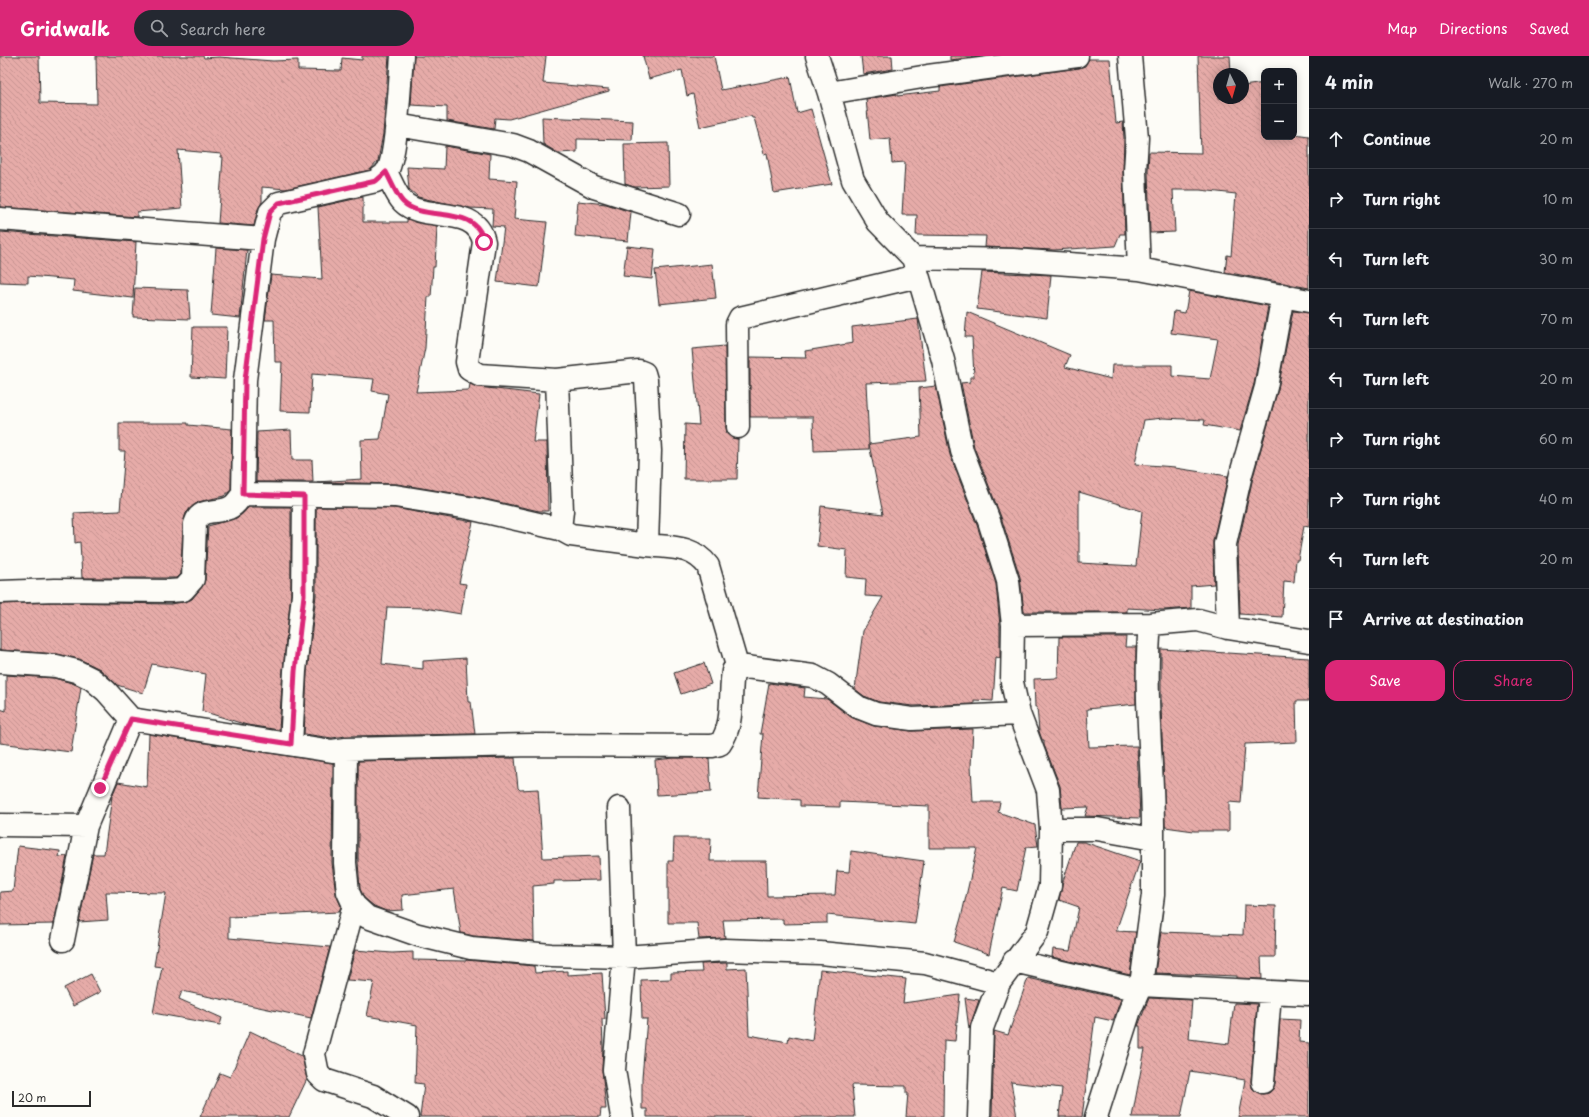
<!DOCTYPE html>
<html lang="en">
<head>
<meta charset="utf-8">
<style>
  body { margin:0; font-family:"Playpen Sans",sans-serif; background:#242831; color:#f1f3f6 }
  .controls { position:absolute; right:12px; top:12px; display:grid; overflow:hidden; border-radius:8px; box-shadow:0 2px 10px #0003 }
  .controls button { width:36px; height:36px; display:grid; place-items:center; padding:0; border:0; border-bottom:1px solid #363941; background:#171b24; color:#f1f3f6; font:20px sans-serif }
  .compass { position:absolute; left:1213px; top:12px; width:36px; height:36px; border-radius:50%; background:#171b24; box-shadow:0 2px 10px #0003; rotate:175deg }
  .scale { position:absolute; left:12px; bottom:10px; width:79px; box-sizing:border-box; padding-left:4px; border:2px solid #2b2b2b; border-top:0; font-size:11px; line-height:14px; white-space:nowrap; color:#2b2b2b; -webkit-text-stroke:3px #fdfcf7; paint-order:stroke }
  .stop { position:absolute; width:12px; height:12px; margin:-9px; border:3px solid #db2777; border-radius:50%; background:#fff }
  .stop.end { background:#db2777; border-color:#fff; box-shadow:0 1px 4px #0008 }
  .list { margin:0; padding:0; list-style:none }
  h2 { display:flex; justify-content:space-between; align-items:center; height:52px; margin:0; padding:0 16px; font-size:17px }
  h2 small { font-size:13px; font-weight:400; color:#9ea1a6 }
  .list li { display:grid; grid-template-columns:26px 1fr auto; gap:12px; align-items:center; box-sizing:border-box; height:60px; padding:0 16px; border-top:1px solid #363941 }
  .list b { display:block; font-size:15px; white-space:nowrap }
  .list em { font-size:13px; font-style:normal; color:#9ea1a6 }
  .actions { display:flex; gap:8px; padding:12px 16px }
  .actions a { flex:1; padding:9px 0; border:1px solid #db2777; border-radius:12px; text-align:center; font-size:14px; color:#db2777 }
  .actions .main { background:#db2777; color:#fff }
  .icon { flex:none; width:22px; height:22px; fill:none; stroke:currentColor; stroke-width:2; stroke-linecap:round; stroke-linejoin:round }
  .map { position:relative; flex:none; width:1309px; height:1061px; overflow:hidden }
  header { display:flex; align-items:center; gap:24px; box-sizing:border-box; height:56px; padding:0 20px; background:#db2777; color:#fff }
  header strong { font-size:19px }
  nav { display:flex; gap:22px; margin-inline-start:auto; font-size:14px }
  .search { width:280px; height:36px; background:#242831; display:flex; align-items:center; gap:10px; box-sizing:border-box; padding:0 14px; border-radius:22px; color:#9ea1a6; font-size:15px }
  main { display:flex }
  aside { flex:1; background:#171b24 }
  .map>svg:first-child { display:block }
  .building { fill:url(#building-back-hatch); stroke:#2b2b2b; fill-rule:evenodd }
  .lines { fill:none; stroke-linecap:round; stroke-linejoin:round }
  .street-casing { stroke:#2b2b2b; stroke-width:25 }
  .street { stroke:#fdfcf7; stroke-width:22 }
  .route { stroke:#db2777; stroke-width:5 }
</style>
</head>
<body>
<header>
<strong>Gridwalk</strong>
<div class="search"><svg class="icon" aria-label="search" viewBox="0 0 24 24"><circle cx="10" cy="10" r="6"/><path d="M15 15l6 6"/></svg>Search here</div>
<nav><a>Map</a><a>Directions</a><a>Saved</a></nav>
</header>
<main>
<div class="map">
<svg width="1309" height="1061" viewBox="0 0 1309 1061">
  <defs>
    <pattern id="building-back-hatch" width="6" height="6" patternUnits="userSpaceOnUse"><rect width="6" height="6" fill="#e6aba8"/><path d="M-1 5l2 2M0 0l6 6M5-1l2 2" fill="none" stroke="#c59391"/></pattern>
  </defs>
  <rect width="100%" height="100%" fill="#fdfcf7"/>
  <filter id="ink" filterUnits="userSpaceOnUse"><feTurbulence type="fractalNoise" baseFrequency=".025" numOctaves="2"/><feDisplacementMap in="SourceGraphic" scale="8" xChannelSelector="R" yChannelSelector="G"/><feConvolveMatrix kernelMatrix="1 2 1 2 8 2 1 2 1" color-interpolation-filters="sRGB"/></filter>
  <g filter="url(#ink)">
    <!-- building -->
    <path class="building" d="M 0,0 L 39,0 L 40,47 L 97,48 L 96,0 L 203,0 L 204,2 L 219,1 L 273,5 L 298,4 L 298,14 L 341,15 L 342,2 L 362,4 L 362,0 L 389,0 L 383,78 L 378,105 L 370,114 L 286,133 L 262,131 L 262,146 L 258,153 L 254,170 L 218,167 L 223,101 L 221,101 L 221,98 L 178,94 L 182,152 L 137,156 L 137,161 L 0,151 Z
      M 414,0 L 546,0 L 543,27 L 609,33 L 609,35 L 509,63 L 495,62 L 494,73 L 447,65 L 447,51 L 411,49 Z
      M 643,0 L 714,0 L 721,34 L 790,21 L 797,57 L 811,53 L 832,128 L 774,137 L 767,97 L 764,98 L 754,62 L 752,62 L 751,60 L 700,71 L 693,38 L 687,40 L 682,14 L 649,23 Z
      M 861,0 L 892,0 L 893,13 L 863,18 Z
      M 950,0 L 983,0 L 950,4 Z
      M 1198,0 L 1230,0 L 1231,18 L 1219,18 L 1219,42 L 1243,42 L 1243,30 L 1264,27 L 1264,81 L 1294,81 L 1294,78 L 1309,80 L 1309,232 L 1225,216 L 1227,199 L 1231,200 L 1236,138 L 1200,134 L 1173,134 L 1175,176 L 1150,177 L 1148,115 L 1149,96 L 1201,97 Z
      M 1089,3 L 1110,3 L 1116,67 L 1123,66 L 1124,82 L 1123,116 L 1125,178 L 1120,178 L 1115,190 L 1054,194 L 985,191 L 986,180 L 916,179 L 917,159 L 902,159 L 905,106 L 892,107 L 890,82 L 870,84 L 866,43 L 897,38 L 897,40 L 940,35 L 940,31 L 1079,12 L 1085,10 Z
      M 542,61 L 633,65 L 632,84 L 577,83 L 577,96 L 558,97 L 543,88 Z
      M 668,87 L 669,130 L 634,131 L 625,128 L 624,88 Z
      M 445,90 L 490,98 L 489,123 L 517,125 L 514,163 L 547,166 L 539,231 L 497,226 L 504,171 L 492,170 L 493,153 L 470,152 L 426,143 L 418,141 L 409,133 L 407,111 L 444,113 Z
      M 363,141 L 363,166 L 407,166 L 407,163 L 437,170 L 435,211 L 433,211 L 431,241 L 428,241 L 425,292 L 416,336 L 469,334 L 470,328 L 478,331 L 539,338 L 533,386 L 547,386 L 548,455 L 539,455 L 471,440 L 397,428 L 317,426 L 362,423 L 361,384 L 380,383 L 388,338 L 372,335 L 374,323 L 312,318 L 310,356 L 280,355 L 282,306 L 275,306 L 274,264 L 265,264 L 271,219 L 322,223 L 318,151 Z
      M 578,145 L 606,148 L 631,156 L 628,185 L 575,180 Z
      M 0,176 L 136,186 L 133,242 L 73,235 L 74,224 L 28,220 L 28,227 L 0,226 Z
      M 627,190 L 655,193 L 652,223 L 623,220 Z
      M 216,192 L 247,194 L 240,262 L 211,259 Z
      M 712,208 L 716,242 L 659,248 L 655,214 Z
      M 982,216 L 1051,219 L 1047,262 L 977,253 Z
      M 135,232 L 188,234 L 190,263 L 133,261 Z
      M 1189,235 L 1268,250 L 1254,328 L 1240,375 L 1204,369 L 1205,364 L 1163,362 L 1144,364 L 1135,408 L 1175,411 L 1175,412 L 1228,420 L 1213,485 L 1214,528 L 1191,530 L 1191,552 L 1164,554 L 1127,552 L 1127,556 L 1024,556 L 1020,521 L 1001,461 L 974,391 L 961,327 L 970,326 L 970,321 L 974,321 L 972,281 L 965,281 L 967,256 L 1070,299 L 1065,311 L 1111,323 L 1112,309 L 1172,309 L 1172,320 L 1210,323 L 1218,283 L 1171,277 L 1174,255 L 1185,257 ZM 1079,436 L 1142,455 L 1136,510 L 1079,507 Z
      M 1293,255 L 1309,257 L 1309,471 L 1304,470 L 1298,504 L 1296,504 L 1294,526 L 1284,525 L 1282,561 L 1240,558 L 1238,489 L 1253,421 L 1278,333 Z
      M 918,263 L 926,325 L 866,327 L 869,388 L 921,381 L 919,332 L 936,330 L 950,399 L 977,469 L 996,528 L 1000,570 L 1000,602 L 996,601 L 993,645 L 974,644 L 974,648 L 913,650 L 879,646 L 864,640 L 855,633 L 863,575 L 883,541 L 865,540 L 866,523 L 846,521 L 847,494 L 817,490 L 821,450 L 883,458 L 869,388 L 869,393 L 814,395 L 813,361 L 750,361 L 750,301 L 806,302 L 805,295 L 853,287 L 852,271 Z
      M 193,271 L 227,271 L 225,323 L 191,321 Z
      M 725,290 L 726,371 L 727,378 L 732,382 L 738,383 L 737,423 L 684,423 L 685,368 L 699,369 L 692,293 Z
      M 119,367 L 188,367 L 188,369 L 232,373 L 231,434 L 224,440 L 198,446 L 186,457 L 183,468 L 181,518 L 177,522 L 82,522 L 80,486 L 75,487 L 74,457 L 120,455 L 125,395 L 119,395 Z
      M 291,374 L 292,404 L 312,404 L 313,426 L 256,426 L 257,376 Z
      M 249,451 L 291,451 L 291,538 L 283,614 L 279,674 L 247,669 L 202,655 L 206,618 L 152,608 L 143,637 L 117,629 L 100,613 L 79,603 L 57,598 L 0,594 L 0,548 L 55,546 L 170,548 L 184,546 L 192,543 L 202,531 L 205,524 L 208,470 L 236,462 Z
      M 316,451 L 394,452 L 473,466 L 459,527 L 466,528 L 461,558 L 425,552 L 387,551 L 382,608 L 423,613 L 423,605 L 466,602 L 468,646 L 471,646 L 475,678 L 346,680 L 332,682 L 304,678 L 307,616 L 316,539 Z
      M 1059,581 L 1126,581 L 1125,591 L 1136,591 L 1136,648 L 1087,653 L 1089,691 L 1137,690 L 1140,762 L 1085,760 L 1088,751 L 1062,752 L 1060,730 L 1044,689 L 1044,684 L 1042,684 L 1039,675 L 1037,651 L 1035,651 L 1034,623 L 1058,622 Z
      M 1161,593 L 1309,602 L 1309,645 L 1296,645 L 1297,686 L 1245,688 L 1241,747 L 1229,746 L 1229,775 L 1194,775 L 1165,771 L 1161,648 Z
      M 704,607 L 711,628 L 681,638 L 674,617 Z
      M 6,619 L 54,622 L 72,627 L 81,631 L 71,696 L 0,687 L 0,653 L 6,655 Z
      M 769,627 L 805,632 L 804,641 L 827,643 L 851,661 L 874,670 L 912,675 L 973,673 L 971,710 L 973,746 L 1000,746 L 998,756 L 1035,769 L 1038,790 L 1026,791 L 1017,835 L 1003,832 L 989,898 L 954,886 L 961,862 L 977,792 L 929,792 L 929,750 L 840,746 L 840,751 L 800,750 L 800,744 L 758,741 L 763,678 L 760,678 Z
      M 149,678 L 333,707 L 332,807 L 336,838 L 341,850 L 339,856 L 229,861 L 229,882 L 330,891 L 311,962 L 182,935 L 179,943 L 222,962 L 220,969 L 153,957 L 162,911 L 154,910 L 166,837 L 106,836 L 108,864 L 79,866 L 93,798 L 104,798 L 112,740 L 118,726 L 147,731 Z
      M 515,702 L 518,732 L 520,734 L 538,733 L 543,802 L 599,800 L 600,824 L 554,825 L 554,828 L 533,830 L 534,885 L 473,880 L 461,877 L 454,833 L 402,839 L 403,854 L 386,855 L 374,850 L 364,842 L 360,833 L 358,806 L 358,705 Z
      M 674,702 L 709,702 L 711,736 L 657,739 L 655,704 Z
      M 674,782 L 711,782 L 710,805 L 766,805 L 767,840 L 835,839 L 837,815 L 849,816 L 851,795 L 924,805 L 915,868 L 827,859 L 827,867 L 783,868 L 783,863 L 723,864 L 725,882 L 699,883 L 697,867 L 668,867 L 668,805 L 673,805 Z
      M 1076,786 L 1084,786 L 1140,805 L 1116,875 L 1136,876 L 1130,919 L 1052,901 L 1053,893 L 1070,895 L 1079,851 L 1059,844 L 1063,825 Z
      M 18,790 L 60,795 L 59,801 L 67,800 L 54,868 L 0,869 L 0,836 L 13,835 Z
      M 1244,849 L 1276,850 L 1275,901 L 1261,901 L 1262,923 L 1237,922 L 1237,920 L 1155,917 L 1161,876 L 1243,879 Z
      M 355,894 L 392,897 L 413,896 L 413,904 L 466,905 L 466,904 L 534,910 L 535,917 L 567,915 L 567,919 L 602,917 L 605,963 L 602,963 L 603,992 L 602,1013 L 606,1053 L 601,1053 L 600,1061 L 420,1061 L 424,1028 L 415,1027 L 417,969 L 367,960 L 374,926 L 347,924 Z
      M 727,907 L 727,913 L 746,912 L 749,979 L 788,986 L 789,980 L 812,985 L 820,914 L 906,923 L 903,947 L 960,939 L 955,985 L 944,984 L 943,1061 L 906,1061 L 908,1037 L 906,1037 L 906,1030 L 852,1029 L 855,1061 L 647,1061 L 647,1053 L 642,1053 L 642,1022 L 647,963 L 642,963 L 641,924 L 671,923 L 671,917 L 702,916 L 701,908 Z
      M 91,918 L 100,936 L 73,950 L 64,932 Z
      M 1028,922 L 1121,943 L 1113,965 L 1095,961 L 1082,1061 L 1059,1061 L 1062,1032 L 1011,1026 L 1017,1061 L 992,1061 L 994,975 L 1008,979 Z
      M 965,942 L 979,944 L 969,973 Z
      M 1149,942 L 1192,944 L 1189,983 L 1229,988 L 1234,947 L 1257,948 L 1251,1025 L 1252,1032 L 1256,1036 L 1262,1038 L 1269,1037 L 1273,1033 L 1275,1027 L 1280,963 L 1300,964 L 1299,986 L 1309,987 L 1309,1061 L 1238,1061 L 1245,1024 L 1190,1015 L 1181,1061 L 1132,1061 L 1145,993 L 1140,993 L 1140,970 L 1138,970 Z
      M 250,975 L 302,1000 L 307,1023 L 289,1061 L 200,1061 L 220,1017 L 230,1021 Z"/>
    <g class="lines">
      <!-- street casing -->
      <g class="street-casing">
        <path id="street" d="M 817,0 L 829,37 L 853,124 L 878,166 L 913,202 L 943,304 L 962,395 L 989,465 L 1008,525 L 1013,569 L 1012,626 L 1019,658 L 1048,734 L 1051,773 L 1050,830 L 1037,876 L 999,927 L 982,972 L 979,1061
          M 1130,0 L 1137,82 L 1135,115 L 1139,213
          M 829,37 L 928,20 L 1077,0
          M 397,69 L 513,89 L 529,95 L 594,131 L 679,158
          M 0,163 L 263,183
          M 913,202 L 1013,204 L 1139,213 L 1309,245
          M 557,324 L 639,315 L 644,317 L 646,324 L 650,395 L 647,489 L 571,479 L 560,473
          M 738,371 L 737,268 L 740,262 L 918,220
          M 243,438 L 395,440 L 469,452 L 560,473 L 562,455 L 557,324 L 479,319 L 469,313 L 467,306 L 484,186 C 476,147 424,167 403,146 C 396,139 391,125 386,116
          M 647,489 C 672,492 692,489 708,510 L 738,613
          M 0,536 L 55,534 L 170,535 L 183,534 L 193,523 L 195,468 C 200,451 215,458 229,452 C 235,450 239,443 243,438 L 245,324 L 263,183 L 270,156 L 279,147 L 376,125 C 379,122 383,120 386,117 C 397,104 400,21 402,0
          M 1013,569 L 1150,568 L 1198,564 L 1228,572 L 1309,585
          M 1228,572 L 1225,488 L 1241,418 L 1266,331 L 1283,239
          M 0,606 L 56,610 L 76,615 L 92,623 L 106,635 L 131,663 L 332,695 L 346,693 L 345,807 L 348,836 L 354,849 L 367,861 L 418,879 L 471,892 L 551,899 L 624,901 L 725,894 L 820,897 L 925,907 L 999,927
          M 291,688 L 295,615 L 303,539 L 304,440
          M 346,693 L 532,689 L 712,690 L 720,688 C 735,667 729,640 733,615 L 746,611 L 813,620 L 828,628 L 858,651 L 876,658 L 912,663 L 1019,658
          M 619,752 L 624,901 L 614,1014 L 622,1061
          M 0,769 L 86,770
          M 1051,773 L 1097,773 L 1153,783 C 1154,711 1143,640 1150,568
          M 354,849 L 314,998 L 318,1018 L 324,1024 L 373,1040 L 407,1061
          M 63,884 L 86,770 L 131,663
          M 1014,905 L 1139,934
          M 1141,929 L 1153,839 L 1153,783
          M 1263,1026 L 1270,937
          M 1096,1061 L 1130,954 L 1141,929 L 1309,938"/>
      </g>
      <!-- street -->
      <use href="#street" class="street"/>
    </g>
  </g>
  <g class="lines" filter="url(#ink)">
    <!-- route -->
    <path class="route" d="M 100,732 L 131,663 L 291,688 L 295,615 L 304,539 L 304,440 L 243,438 L 245,324 L 263,183 L 270,156 L 279,147 L 376,125 L 386,116 C 391,125 396,139 403,146 C 424,167 476,147 484,186"/>
  </g>
</svg>
<div class="controls">
<button>+</button>
<button>−</button>
</div>
<svg class="compass" viewBox="-18 -18 36 36"><path d="M0-13l5 13h-10z" fill="#e53935"/><path d="M0 13l5-13h-10z" fill="#9ea1a6"/></svg>
<div class="scale">20 m</div>
<div class="stop" style="left:484px;top:186px"></div>
<div class="stop end" style="left:100px;top:732px"></div>
</div>
<aside>
<h2>4 min<small>Walk · 270 m</small></h2>
<ul class="list">
<li><svg class="icon" aria-label="ahead" viewBox="0 0 24 24"><path d="M12 20V5M6 11l6-6 6 6"/></svg><div><b>Continue</b></div><em>20 m</em></li>
<li><svg class="icon" aria-label="right" viewBox="0 0 24 24"><path d="M7 20v-9h11M14 6l5 5-5 5"/></svg><div><b>Turn right</b></div><em>10 m</em></li>
<li><svg class="icon" aria-label="left" viewBox="0 0 24 24"><path d="M17 20v-9H6M10 6l-5 5 5 5"/></svg><div><b>Turn left</b></div><em>30 m</em></li>
<li><svg class="icon" aria-label="left" viewBox="0 0 24 24"><path d="M17 20v-9H6M10 6l-5 5 5 5"/></svg><div><b>Turn left</b></div><em>70 m</em></li>
<li><svg class="icon" aria-label="left" viewBox="0 0 24 24"><path d="M17 20v-9H6M10 6l-5 5 5 5"/></svg><div><b>Turn left</b></div><em>20 m</em></li>
<li><svg class="icon" aria-label="right" viewBox="0 0 24 24"><path d="M7 20v-9h11M14 6l5 5-5 5"/></svg><div><b>Turn right</b></div><em>60 m</em></li>
<li><svg class="icon" aria-label="right" viewBox="0 0 24 24"><path d="M7 20v-9h11M14 6l5 5-5 5"/></svg><div><b>Turn right</b></div><em>40 m</em></li>
<li><svg class="icon" aria-label="left" viewBox="0 0 24 24"><path d="M17 20v-9H6M10 6l-5 5 5 5"/></svg><div><b>Turn left</b></div><em>20 m</em></li>
<li><svg class="icon" aria-label="arrive" viewBox="0 0 24 24"><path d="M6 21V4h12l-3 4 3 4H6"/></svg><div><b>Arrive at destination</b></div></li>
</ul>
<div class="actions"><a class="main">Save</a><a>Share</a></div>
</aside>
</main>
</body>
</html>
